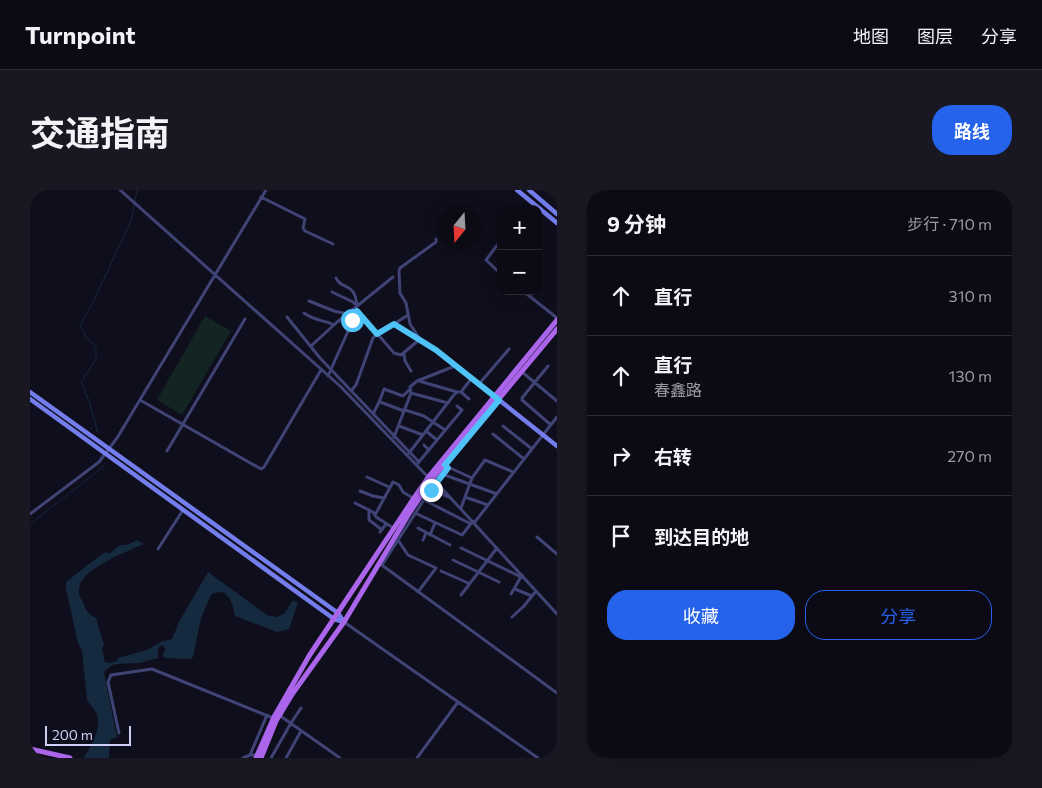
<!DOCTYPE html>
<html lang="zh">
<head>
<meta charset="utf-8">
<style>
  body { margin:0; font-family:Commissioner,"Noto Sans SC",sans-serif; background:#191822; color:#f1f3f6 }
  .controls { position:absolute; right:15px; top:15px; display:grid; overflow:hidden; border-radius:10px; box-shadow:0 5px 20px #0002 }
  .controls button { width:45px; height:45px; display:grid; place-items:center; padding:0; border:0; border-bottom:1px solid #2b2b34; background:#0b0a15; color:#f1f3f6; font:25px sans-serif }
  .compass { position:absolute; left:407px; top:15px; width:45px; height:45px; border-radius:50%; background:#0b0a15; box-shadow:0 5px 20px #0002; rotate:198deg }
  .scale { position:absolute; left:15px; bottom:12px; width:86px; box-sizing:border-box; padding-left:5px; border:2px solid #d0cff8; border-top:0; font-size:14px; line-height:18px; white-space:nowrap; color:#d0cff8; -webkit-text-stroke:4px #0f0e1c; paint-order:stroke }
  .stop { position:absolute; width:15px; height:15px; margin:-11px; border:4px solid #4fc3f7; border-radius:50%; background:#fff }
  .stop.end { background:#4fc3f7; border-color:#fff; box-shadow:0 1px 5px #0008 }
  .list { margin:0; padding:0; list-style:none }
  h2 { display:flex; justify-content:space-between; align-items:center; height:65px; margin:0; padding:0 20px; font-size:21px }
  h2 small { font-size:16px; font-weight:400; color:#9a9aa0 }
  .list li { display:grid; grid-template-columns:32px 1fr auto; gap:15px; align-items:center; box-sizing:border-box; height:80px; padding:0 20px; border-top:1px solid #2b2b34 }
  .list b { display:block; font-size:19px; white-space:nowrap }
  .list p { margin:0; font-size:16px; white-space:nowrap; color:#9a9aa0 }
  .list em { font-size:16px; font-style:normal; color:#9a9aa0 }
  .actions { display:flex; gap:10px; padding:15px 20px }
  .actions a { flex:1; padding:11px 0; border:1px solid #2563eb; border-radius:20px; text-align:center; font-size:18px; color:#2563eb }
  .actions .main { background:#2563eb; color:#fff }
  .icon { flex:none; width:28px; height:28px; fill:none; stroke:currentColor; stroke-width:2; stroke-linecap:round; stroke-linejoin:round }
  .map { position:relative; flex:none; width:527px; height:568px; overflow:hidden; border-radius:20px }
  header { display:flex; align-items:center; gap:30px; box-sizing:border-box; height:70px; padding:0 25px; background:#0b0a15; border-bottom:1px solid #2b2b34 }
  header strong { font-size:24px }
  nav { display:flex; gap:28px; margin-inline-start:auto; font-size:18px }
  .intro { display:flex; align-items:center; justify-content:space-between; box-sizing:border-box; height:120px; padding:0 30px }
  h1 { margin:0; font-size:35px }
  .button { padding:12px 22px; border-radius:20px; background:#2563eb; color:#fff; font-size:18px; font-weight:700 }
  main { display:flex; gap:30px; padding:0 30px }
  aside { flex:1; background:#0b0a15; border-radius:20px; box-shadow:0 5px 20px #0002 }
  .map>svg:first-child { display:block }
  .green { fill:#122522 }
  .water { fill:#15293f }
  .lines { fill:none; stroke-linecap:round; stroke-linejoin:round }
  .stream { stroke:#15293f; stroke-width:1 }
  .street { stroke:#3f4375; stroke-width:3 }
  .secondary { stroke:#737dec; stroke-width:4.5 }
  .primary { stroke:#aa65ea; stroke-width:5 }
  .route { stroke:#4fc3f7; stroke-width:6 }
</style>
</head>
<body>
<header>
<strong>Turnpoint</strong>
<nav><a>地图</a><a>图层</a><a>分享</a></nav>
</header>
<div class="intro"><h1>交通指南</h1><a class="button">路线</a></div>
<main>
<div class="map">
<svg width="527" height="568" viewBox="0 0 527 568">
  <rect width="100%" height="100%" fill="#0f0e1c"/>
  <!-- green -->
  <path class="green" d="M 175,126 L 201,141 L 152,225 L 127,210 Z"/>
  <!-- water -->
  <path class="water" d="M 107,350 L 114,354 C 98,361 50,379 49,399 C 48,403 50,407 52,410 C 55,419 58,424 66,428 L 74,455 L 72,459 L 75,472 L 81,473 L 87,471 L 88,468 L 117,460 L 131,452 L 142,449 L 150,430 L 178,382 L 237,425 L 246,427 L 254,424 L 263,410 L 268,413 L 259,439 L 247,442 L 205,426 C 203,413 197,395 181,405 L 171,428 L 163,467 L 160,469 L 134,468 L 133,463 L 136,459 L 132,455 L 128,458 L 128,468 L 109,473 L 87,474 L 82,475 L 74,482 L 87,547 L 80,550 L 79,568 L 54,568 C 61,554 75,535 64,519 C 61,515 59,514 57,509 L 52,461 L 48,453 L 36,399 L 36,392 L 72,364 L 76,362 L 79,364 L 90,355 L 97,355 Z"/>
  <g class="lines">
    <!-- stream -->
    <path class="stream" d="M 68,243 L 59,211 L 51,192 L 66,169 L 66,157 L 56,147 L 50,135 L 63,112 L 101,31 L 107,0
      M 0,334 L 73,277 L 75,273"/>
    <!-- street -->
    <path class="street" d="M 90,0 L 310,196 L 398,287
      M 231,7 L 275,29 L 273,38 L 275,41 L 303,54
      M 497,19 L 498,17
      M 471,50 L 456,70 L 471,84
      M 306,88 C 312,101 325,91 327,116
      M 493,101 L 527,128
      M 302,102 L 323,112 L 327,116
      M 279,111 L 304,121 L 317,124
      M 325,118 L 364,163 L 371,165 L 390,149 L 380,134 L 376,113 L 370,103 L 369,81 L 370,78 L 406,52 L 406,49
      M 274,123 C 285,131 294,130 304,135
      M 257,127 L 290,168 L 389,272
      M 364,134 L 378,125
      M 281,156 L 306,133 L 363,87
      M 374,164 L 375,171 L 381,181
      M 518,176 L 492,208 L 492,210 L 521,235
      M 492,182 L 527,211
      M 298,186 L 327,121
      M 389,191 L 427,202
      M 449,194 L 479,159
      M 321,201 L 326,195 L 343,148 L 347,144 L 364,134 L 390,149 L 425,175
      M 431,202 L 439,209
      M 381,203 L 418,213
      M 110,210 L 231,279 L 234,277 L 291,180
      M 350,212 L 374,221
      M 375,220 L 394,226 L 415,240
      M 343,224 L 350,210 L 354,199 L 373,206 L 379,200
      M 369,236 L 393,245
      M 473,236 L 502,259
      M 396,241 L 407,250
      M 463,244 L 494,269
      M 364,247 L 381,203 L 380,197 L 387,191 L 425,176
      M 394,255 L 399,260
      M 137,261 L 215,129
      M 379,263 L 423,206 L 427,202 L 431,202 L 441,189
      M 388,273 L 432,220 L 427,216
      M 418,277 L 442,288 L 431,318
      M 412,284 L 467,304
      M 337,287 L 359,297
      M 442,288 L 455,270 L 483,282
      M 406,292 L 527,424
      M 401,300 L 419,307
      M 330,301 L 343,306 L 354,308
      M 435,307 L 458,315
      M 394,310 L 441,334
      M 325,313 L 343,322 L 346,327 L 365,339
      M 339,320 L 339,330 L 351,339
      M 385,323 L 432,345 L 443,331
      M 0,324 L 69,272 L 87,248 L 236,0
      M 345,325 L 363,292 L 369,295 L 373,302 L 383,308
      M 444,333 L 527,227
      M 388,338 L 420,355
      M 350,342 L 356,334
      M 400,345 L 405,333
      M 507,347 L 527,364
      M 368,350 L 378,365 L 406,378 L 388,402
      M 393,350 L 396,343
      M 431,358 L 489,386 L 492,385 L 481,404
      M 128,359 L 153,320
      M 423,370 L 469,392
      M 349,373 L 527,503
      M 352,375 L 406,291 L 418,278
      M 411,381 L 438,393
      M 485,399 L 502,406
      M 431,405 L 467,358
      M 482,427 L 494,416 L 506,401
      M 314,432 L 508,568
      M 249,525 L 310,568
      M 89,543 L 78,492 L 81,485 L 122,479 L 243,528
      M 220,565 L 237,525
      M 213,568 L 220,565 L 227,565
      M 241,568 L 261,533 L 271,518
      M 256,568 L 271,541
      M 387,568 L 428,512"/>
    <!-- secondary -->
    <path class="secondary" d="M 487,0 L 527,33
      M 499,0 L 527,24
      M 425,175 L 527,256
      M 0,202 L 308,423 L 314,432
      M 0,209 L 304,429 L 314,432"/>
    <!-- primary -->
    <path class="primary" d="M 0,559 L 40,568
      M 0,567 L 6,568
      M 226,568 L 244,527 L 279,466 L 384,308 L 400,285 L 527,130
      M 231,568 L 246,531 L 263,503 L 314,432 L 380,322 L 403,288 L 527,139"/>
  </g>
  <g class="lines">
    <!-- route -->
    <path class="route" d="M 322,130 L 327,121 L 347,144 L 364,134 L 406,160 L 469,210 L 415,275 L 418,278 L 401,300"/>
  </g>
</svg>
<div class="controls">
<button>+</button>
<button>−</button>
</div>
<svg class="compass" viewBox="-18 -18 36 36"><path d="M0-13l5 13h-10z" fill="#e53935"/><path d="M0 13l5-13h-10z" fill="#9a9aa0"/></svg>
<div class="scale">200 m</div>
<div class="stop" style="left:322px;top:130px"></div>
<div class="stop end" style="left:401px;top:300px"></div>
</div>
<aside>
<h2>9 分钟<small>步行 · 710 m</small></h2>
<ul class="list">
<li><svg class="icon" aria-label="ahead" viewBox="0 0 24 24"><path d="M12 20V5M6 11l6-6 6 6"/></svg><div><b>直行</b></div><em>310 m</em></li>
<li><svg class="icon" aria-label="ahead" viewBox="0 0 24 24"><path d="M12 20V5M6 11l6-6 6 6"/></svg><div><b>直行</b><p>春鑫路</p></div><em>130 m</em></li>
<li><svg class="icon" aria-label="right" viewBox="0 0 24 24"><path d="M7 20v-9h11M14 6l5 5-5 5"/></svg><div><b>右转</b></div><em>270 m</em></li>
<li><svg class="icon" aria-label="arrive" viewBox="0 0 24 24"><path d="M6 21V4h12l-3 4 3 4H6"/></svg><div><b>到达目的地</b></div></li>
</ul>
<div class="actions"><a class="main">收藏</a><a>分享</a></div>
</aside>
</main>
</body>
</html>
